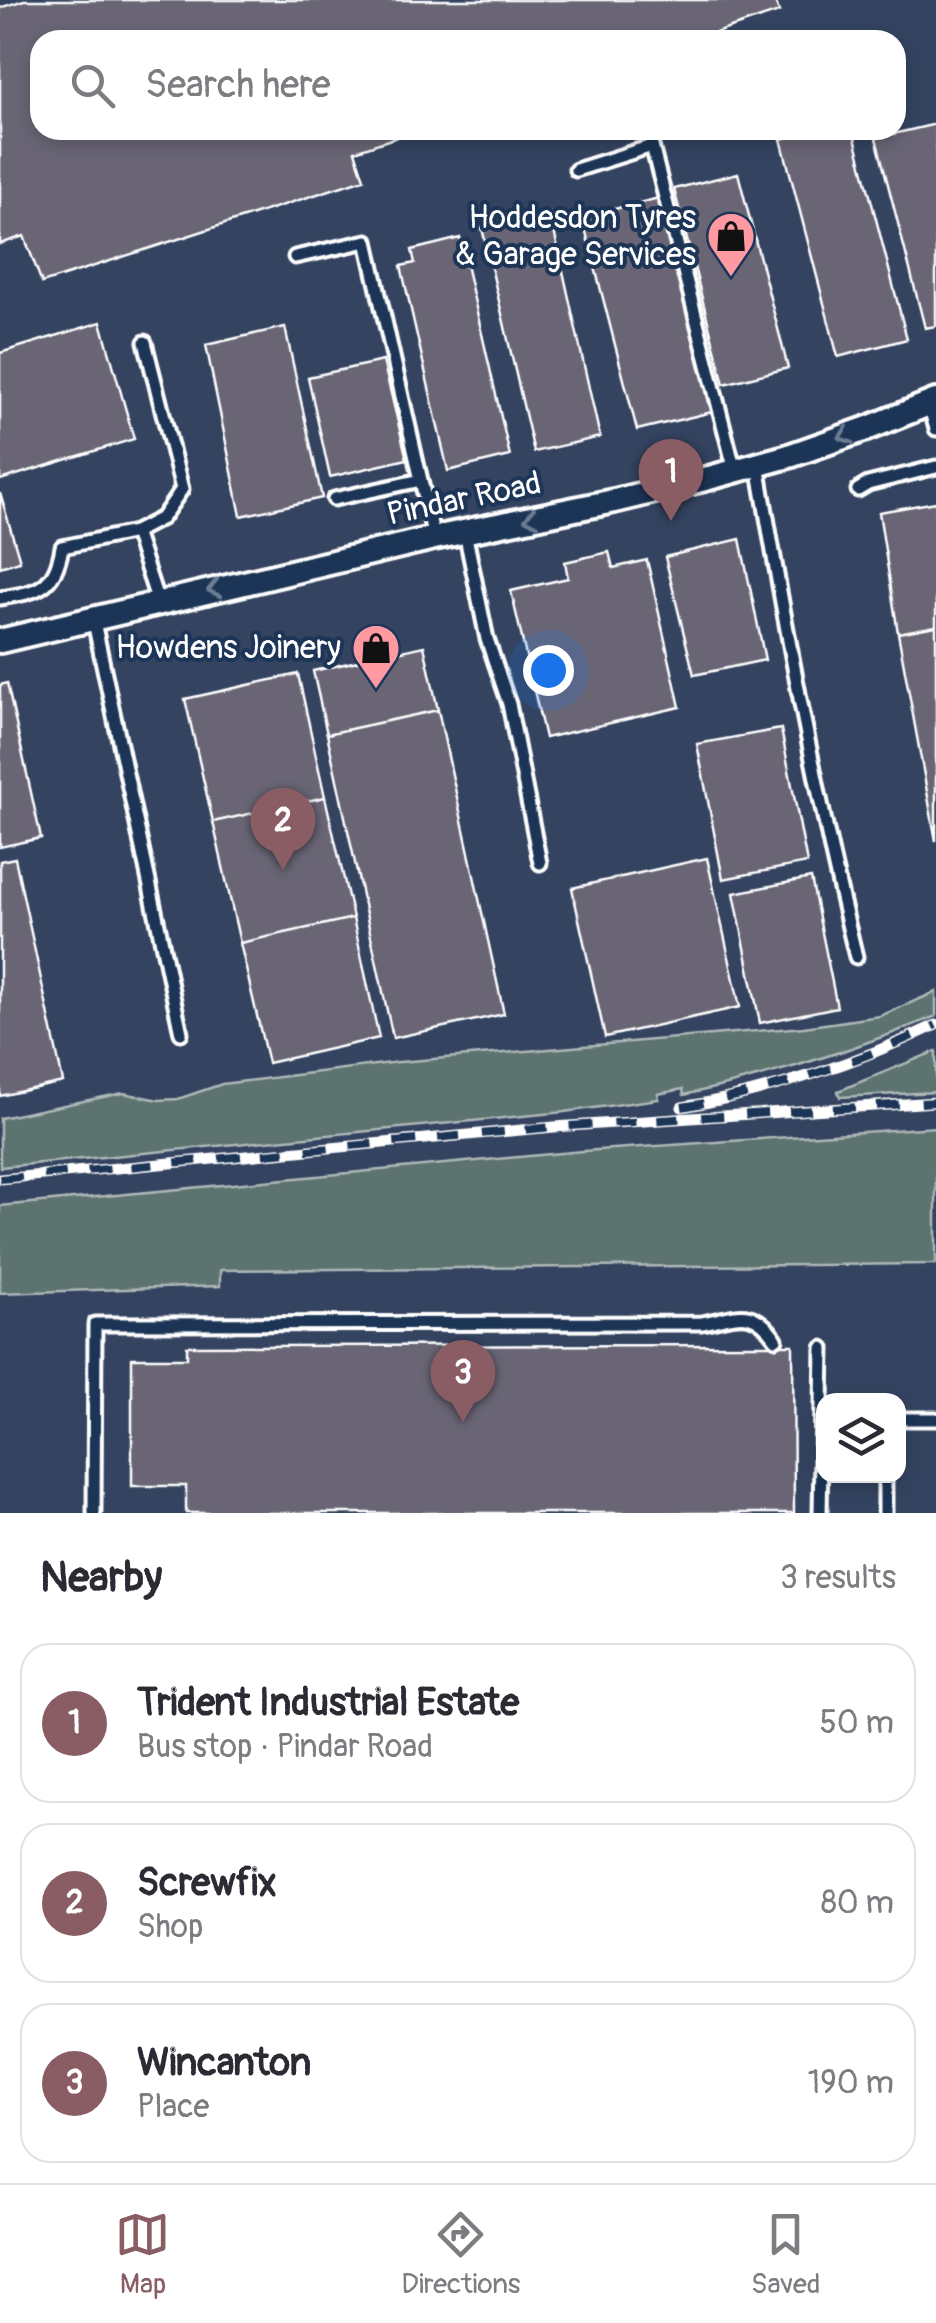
<!DOCTYPE html>
<html lang="en">
<head>
<meta charset="utf-8">
<style>
  body { margin:0; font-family:Pangolin,sans-serif; background:#f7f7f7; color:#2b2b33 }
  .controls { position:absolute; right:30px; bottom:30px; display:grid; overflow:hidden; border-radius:20px; box-shadow:0 5px 15px #0003 }
  .controls button { width:90px; height:90px; display:grid; place-items:center; padding:0; border:0; border-bottom:2px solid #e1e1e2; background:#fff; color:#2b2b33; font:50px sans-serif }
  .you { position:absolute; left:548px; top:670px; width:35px; height:35px; margin:-25px; border:8px solid #fff; border-radius:50%; background:#1a73e8; box-shadow:0 0 0 15px #1a73e833 }
  .badge { display:grid; place-items:center; width:65px; height:65px; border-radius:50%; background:#8a5d65; color:#fff; font-size:32px; font-weight:700 }
  .pin { position:absolute; translate:-50% -82px; filter:drop-shadow(0 2px 5px #0008) }
  .pin::after { content:''; position:absolute; top:52px; width:35px; height:30px; background:inherit; clip-path:polygon(0 0,100% 0,50% 100%) }
  .list { margin:0; padding:0; list-style:none }
  h2 { display:flex; justify-content:space-between; align-items:center; height:130px; margin:0; padding:0 40px; font-size:42px }
  h2 small { font-size:32px; font-weight:400; color:#7c7c81 }
  .list li { display:grid; grid-template-columns:65px 1fr auto; gap:30px; align-items:center; box-sizing:border-box; height:160px; margin:0 20px 20px; padding:0 20px; border:2px solid #e1e1e2; border-radius:30px }
  .list b { display:block; font-size:38px; white-space:nowrap }
  .list p { margin:0; font-size:32px; white-space:nowrap; color:#7c7c81 }
  .list em { font-size:32px; font-style:normal; color:#7c7c81 }
  .icon { flex:none; width:55px; height:55px; fill:none; stroke:currentColor; stroke-width:2; stroke-linecap:round; stroke-linejoin:round }
  .map { position:relative; flex:none; width:936px; height:1513px; overflow:hidden }
  .search { position:absolute; background:#fff; box-shadow:0 5px 15px #0003; left:30px; right:30px; top:30px; height:110px; display:flex; align-items:center; gap:25px; box-sizing:border-box; padding:0 35px; border-radius:30px; color:#7c7c81; font-size:38px }
  .sheet { height:670px; background:#fff }
  nav { display:flex; justify-content:space-around; align-items:center; box-sizing:border-box; height:140px; border-top:2px solid #e1e1e2; background:#fff; font-size:28px; color:#7c7c81 }
  nav a { display:grid; justify-items:center; gap:5px }
  nav .on { color:#8a5d65 }
  .map>svg:first-child { display:block }
  .green { fill:#5c7370; stroke:#aeb9b8; stroke-width:2.5 }
  .building { fill:#696575; stroke:#fff; stroke-width:2.5 }
  .lines { fill:none; stroke-linecap:round; stroke-linejoin:round }
  .service-casing { stroke:#fff; stroke-width:19 }
  .minor-casing { stroke:#fff; stroke-width:30 }
  .service { stroke:#1d3557; stroke-width:11 }
  .minor { stroke:#1d3557; stroke-width:22 }
  .rail-casing { stroke:#fff; stroke-width:11 }
  .rail { stroke:#1d3557; stroke-width:8; stroke-dasharray:22; stroke-linecap:butt }
  .oneway { stroke:#6c7c92 }
  .labels { text-anchor:middle; dominant-baseline:central; stroke-width:8; stroke-linejoin:round; paint-order:stroke }
  .poi-label { font-size:32px; fill:#fff; stroke:#1d3557; text-anchor:end }
  .street-label { font-size:32px; fill:#fff; stroke:#1d3557 }
</style>
</head>
<body>
<div class="map">
<svg width="936" height="1513" viewBox="0 0 936 1513">
  <rect width="100%" height="100%" fill="#344360"/>
  <filter id="ink" filterUnits="userSpaceOnUse"><feTurbulence type="fractalNoise" baseFrequency=".01" numOctaves="2"/><feDisplacementMap in="SourceGraphic" scale="20" xChannelSelector="R" yChannelSelector="G"/><feConvolveMatrix kernelMatrix="1 2 1 2 8 2 1 2 1" color-interpolation-filters="sRGB"/></filter>
  <g filter="url(#ink)">
    <!-- green -->
    <path class="green" d="M 936,992 L 936,1016 C 854,1050 771,1076 684,1095 L 683,1089 L 658,1094 L 659,1099 L 564,1112 L 0,1167 L 0,1118 L 123,1093 L 159,1100 L 178,1099 L 222,1084 L 399,1062 L 804,1027 L 880,1016 Z
      M 936,1051 L 936,1092 L 840,1097 L 838,1091 Z
      M 936,1127 L 936,1264 L 220,1270 L 220,1286 L 0,1293 L 0,1206 L 583,1151 Z"/>
    <!-- building -->
    <path class="building" d="M 24,0 L 775,0 L 779,12 L 694,40 L 40,40 L 40,130 L 418,130 L 355,151 L 364,179 L 42,283 L 24,236 L 0,244 L 0,8 Z
      M 936,124 L 936,326 L 925,328 L 876,138 Z
      M 817,130 L 853,130 L 907,339 L 838,357 L 781,139 Z
      M 738,173 L 788,368 L 724,384 L 674,189 Z
      M 659,198 L 712,412 L 637,430 L 582,217 Z
      M 550,213 L 600,437 L 534,452 L 482,228 Z
      M 460,238 L 510,456 L 448,471 L 401,266 L 415,263 L 412,250 Z
      M 101,322 L 134,439 L 0,480 L 0,353 Z
      M 285,327 L 322,498 L 241,516 L 206,345 Z
      M 383,361 L 407,459 L 330,477 L 308,377 Z
      M 0,493 L 20,561 L 0,567 Z
      M 936,502 L 936,626 L 898,633 L 879,512 Z
      M 740,539 L 765,660 L 694,675 L 665,557 Z
      M 609,552 L 613,568 L 647,560 L 680,707 L 545,738 L 511,591 L 568,578 L 565,562 Z
      M 936,626 L 936,841 L 898,633 Z
      M 424,646 L 438,710 L 327,734 L 313,671 Z
      M 298,674 L 325,797 L 213,822 L 185,699 Z
      M 7,683 L 41,838 L 0,847 L 0,685 Z
      M 438,710 L 504,1014 L 393,1038 L 327,734 Z
      M 781,729 L 807,863 L 723,879 L 697,744 Z
      M 325,797 L 353,918 L 240,943 L 213,822 Z
      M 15,858 L 63,1082 L 0,1096 L 0,861 Z
      M 707,858 L 740,1007 L 605,1037 L 572,888 Z
      M 811,878 L 837,1007 L 760,1023 L 734,893 Z
      M 353,918 L 379,1038 L 268,1063 L 240,943 Z
      M 793,1345 L 794,1513 L 186,1513 L 186,1486 L 132,1486 L 132,1358 L 187,1358 L 187,1346 Z"/>
    <g class="lines">
      <!-- service casing -->
      <g class="service-casing">
        <path id="service" d="M 576,170 L 652,146 L 735,471
          M 295,257 L 367,241 L 434,538
          M 145,342 L 182,489 L 162,518 L 135,532 L 158,602
          M 929,404 L 936,429
          M 758,465 C 786,630 816,794 856,957
          M 858,490 L 868,484 L 936,467
          M 334,499 L 421,480
          M 465,532 L 487,639 L 509,704 L 540,863
          M 0,598 C 38,592 55,589 62,547 L 135,532
          M 93,617 L 181,1033
          M 898,1419 L 936,1419
          M 885,1476 L 885,1513
          M 94,1513 L 95,1324 L 702,1323 C 736,1317 752,1304 776,1339
          M 820,1513 L 823,1348"/>
      </g>
      <!-- minor casing -->
      <g class="minor-casing">
        <path id="minor" d="M 0,641 L 434,538 L 614,501 L 709,478 L 789,456 L 866,429 L 936,401"/>
      </g>
      <!-- service -->
      <use href="#service" class="service"/>
      <!-- minor -->
      <use href="#minor" class="minor"/>
      <!-- rail casing -->
      <g class="rail-casing">
        <path id="rail" d="M 682,1107 C 767,1093 859,1062 936,1025
          M 0,1179 L 554,1127 L 936,1102"/>
      </g>
      <!-- rail -->
      <use href="#rail" class="rail"/>
    </g>
    <!-- one-way arrows -->
    <defs><path id="oneway-chevron" d="M-2-3.5L2.5 0L-2 3.5" fill="none" stroke-width="1.6" stroke-linecap="round" stroke-linejoin="round" transform="scale(2.5)"/></defs>
    <g class="oneway">
      <use href="#oneway-chevron" transform="translate(845 436) rotate(161)"/>
      <use href="#oneway-chevron" transform="translate(531 518) rotate(168)"/>
      <use href="#oneway-chevron" transform="translate(214 589) rotate(167)"/>
    </g>
  </g>
  <!-- icons -->
  <defs>
    <g id="shop-pin" transform="scale(2.5)"><path d="M0 17L-7.5 6A9.5 9.5 0 1 1 7.5 6Z" fill="#ff9aa2" stroke="#1d3557"/><path d="M-5-2.5h2.3a2.7 3.5 0 0 1 5.4 0H5L5.5 6h-11ZM-1.5-2.5h3a1.5 2.3 0 0 0-3 0Z" fill="#111"/></g>
  </defs>
  <g fill-rule="evenodd">
    <use href="#shop-pin" x="731" y="236"/>
    <use href="#shop-pin" x="376" y="648"/>
  </g>
  <g class="labels">
    <!-- poi labels -->
    <g class="poi-label">
      <text x="696" y="218">Hoddesdon Tyres<tspan x="696" dy="37">&amp; Garage Services</tspan></text>
      <text x="341" y="648">Howdens Joinery</text>
    </g>
    <!-- street labels -->
    <g class="street-label">
      <text transform="translate(464 499) rotate(-12)">Pindar Road</text>
    </g>
  </g>
</svg>
<div class="controls">
<button><svg class="icon" aria-label="layers" viewBox="0 0 24 24"><path d="M12 4l9 5-9 5-9-5zM3 14l9 5 9-5"/></svg></button>
</div>
<div class="you"></div>
<div class="pin badge" style="left:671px;top:521px">1</div>
<div class="pin badge" style="left:283px;top:870px">2</div>
<div class="pin badge" style="left:463px;top:1422px">3</div>
<div class="search"><svg class="icon" aria-label="search" viewBox="0 0 24 24"><circle cx="10" cy="10" r="6"/><path d="M15 15l6 6"/></svg>Search here</div>
</div>
<section class="sheet">
<h2>Nearby<small>3 results</small></h2>
<ul class="list">
<li><span class="badge">1</span><div><b>Trident Industrial Estate</b><p>Bus stop · Pindar Road</p></div><em>50 m</em></li>
<li><span class="badge">2</span><div><b>Screwfix</b><p>Shop</p></div><em>80 m</em></li>
<li><span class="badge">3</span><div><b>Wincanton</b><p>Place</p></div><em>190 m</em></li>
</ul>
</section>
<nav>
<a class="on"><svg class="icon" aria-label="map" viewBox="0 0 24 24"><path d="M3 6l6-2 6 2 6-2v14l-6 2-6-2-6 2zM9 4v14M15 6v14"/></svg>Map</a>
<a><svg class="icon" aria-label="directions" viewBox="0 0 24 24"><path d="M12 3l9 9-9 9-9-9zM9 14v-3h6M13 9l2 2-2 2"/></svg>Directions</a>
<a><svg class="icon" aria-label="saved" viewBox="0 0 24 24"><path d="M7 4h10v16l-5-4-5 4z"/></svg>Saved</a>
</nav>
</body>
</html>
